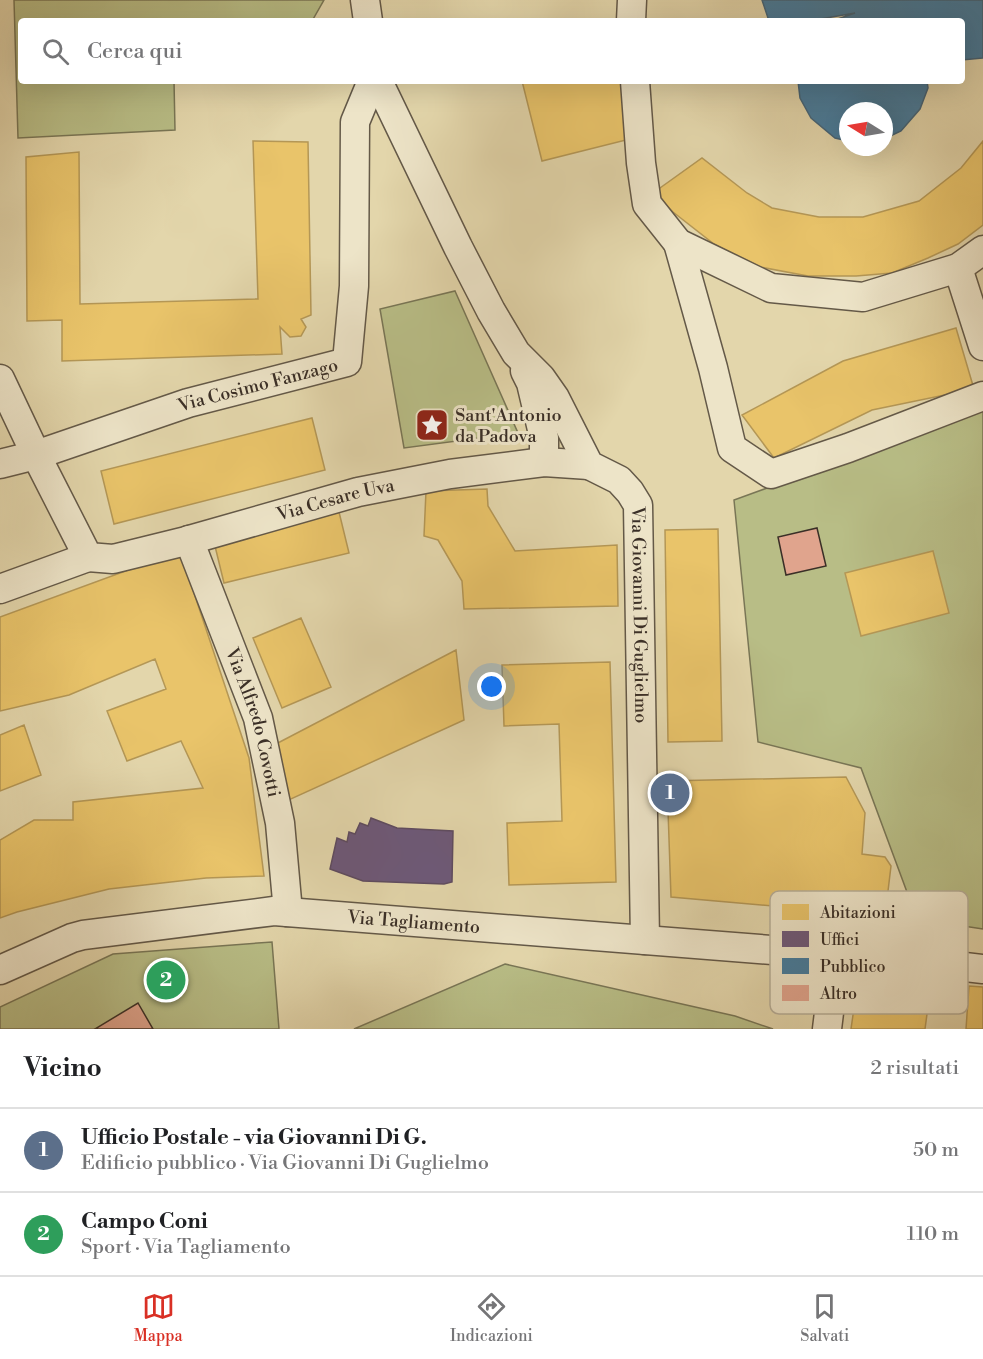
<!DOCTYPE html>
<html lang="it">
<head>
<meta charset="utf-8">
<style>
  body { margin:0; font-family:"Libre Bodoni",serif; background:#f6f6f6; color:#202124 }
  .compass { position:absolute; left:839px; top:102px; width:54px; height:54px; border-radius:50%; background:#fff; box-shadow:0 6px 24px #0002; rotate:281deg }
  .you { position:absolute; left:492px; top:687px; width:21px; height:21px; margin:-15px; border:4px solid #fff; border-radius:50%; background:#1a73e8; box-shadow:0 0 0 9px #1a73e833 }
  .badge { display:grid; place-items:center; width:39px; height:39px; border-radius:50%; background:#d93025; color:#fff; font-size:20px; font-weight:700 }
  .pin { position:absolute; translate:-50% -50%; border:3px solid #fff; box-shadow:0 2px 6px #0006 }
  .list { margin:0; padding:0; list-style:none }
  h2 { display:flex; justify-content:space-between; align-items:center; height:78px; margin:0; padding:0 24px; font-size:26px }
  h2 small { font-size:20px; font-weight:400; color:#757577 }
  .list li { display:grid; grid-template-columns:39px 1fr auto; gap:18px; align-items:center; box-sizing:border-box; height:84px; padding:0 24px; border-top:2px solid #e0e0e0 }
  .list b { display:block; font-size:22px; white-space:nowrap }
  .list p { margin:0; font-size:20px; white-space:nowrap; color:#757577 }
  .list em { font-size:20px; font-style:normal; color:#757577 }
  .icon { flex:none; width:33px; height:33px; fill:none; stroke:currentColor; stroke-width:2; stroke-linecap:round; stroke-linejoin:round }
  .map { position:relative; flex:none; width:983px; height:1029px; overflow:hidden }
  .search { position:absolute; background:#fff; box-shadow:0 6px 24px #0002; left:18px; right:18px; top:18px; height:66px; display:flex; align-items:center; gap:15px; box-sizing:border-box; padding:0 21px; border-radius:6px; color:#757577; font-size:22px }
  .sheet { height:246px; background:#fff }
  nav { display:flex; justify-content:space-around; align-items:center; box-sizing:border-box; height:84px; border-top:2px solid #e0e0e0; background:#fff; font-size:16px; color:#757577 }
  nav a { display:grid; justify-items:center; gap:3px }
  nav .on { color:#d93025 }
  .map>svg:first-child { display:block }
  .green { fill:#b8bd86; stroke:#797656; stroke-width:1.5 }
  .homes { fill:#e9c46a; stroke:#b49756; stroke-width:1.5 }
  .offices { fill:#6d597a; stroke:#5e4c61; stroke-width:1.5 }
  .public { fill:#457b9d; stroke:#42647a; stroke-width:1.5 }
  .building { fill:#e0a48d; stroke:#3a2f27; stroke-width:1.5 }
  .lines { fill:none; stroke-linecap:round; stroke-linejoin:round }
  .minor-casing { stroke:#645948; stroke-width:31 }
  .minor { stroke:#ede4c8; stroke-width:28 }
  .labels { text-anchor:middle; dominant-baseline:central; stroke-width:6; stroke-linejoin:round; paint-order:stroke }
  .street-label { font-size:18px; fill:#3a2f27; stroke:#ede4c8 }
  .poi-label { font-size:18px; fill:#3a2f27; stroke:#ede4c8; text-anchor:start }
  .key { fill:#ede4c8; stroke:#b7ae98; stroke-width:1.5 }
  .key-label { font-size:16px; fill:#3a2f27 }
</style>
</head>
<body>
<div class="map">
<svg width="983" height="1029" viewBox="0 0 983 1029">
  <rect width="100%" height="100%" fill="#e3d6ab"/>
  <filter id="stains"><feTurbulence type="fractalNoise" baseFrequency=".00333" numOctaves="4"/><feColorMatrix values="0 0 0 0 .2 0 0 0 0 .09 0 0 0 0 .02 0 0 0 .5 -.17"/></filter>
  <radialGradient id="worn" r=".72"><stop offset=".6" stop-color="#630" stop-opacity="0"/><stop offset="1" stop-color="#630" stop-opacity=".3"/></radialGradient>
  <!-- green -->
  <path class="green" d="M 14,0 L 324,0 L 312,21 L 21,21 L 21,81 L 174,81 L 175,130 L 18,138 Z
    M 455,291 L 518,433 L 404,448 L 380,309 Z
    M 983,410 L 983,929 L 917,919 L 861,768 L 758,742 L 734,500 Z
    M 272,942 L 279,1029 L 0,1029 L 0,1007 L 113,954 Z
    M 505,964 L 735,1016 L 773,1029 L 354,1029 Z"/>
  <!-- homes -->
  <path class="homes" d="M 522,81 L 620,81 L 634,138 L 542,161 Z
    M 253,141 L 308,142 L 311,315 L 301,319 L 306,327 L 301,336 L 290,337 L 280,327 L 282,354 L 62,361 L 62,320 L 27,321 L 26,157 L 79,152 L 80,304 L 258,299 Z
    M 983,141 L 983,225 L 958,244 L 928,258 L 892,273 L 856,276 L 808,276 L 760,267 L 714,244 L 673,212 L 653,193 L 702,158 L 747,193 L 772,208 L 819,217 L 863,217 L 919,201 L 961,168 Z
    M 956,328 L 974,389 L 872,410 L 774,458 L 742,415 L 843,361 Z
    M 312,418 L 325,470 L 114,524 L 101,471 Z
    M 487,489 L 488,506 L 515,551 L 617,545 L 618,606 L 464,609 L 462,581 L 438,540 L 424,536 L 426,491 Z
    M 339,512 L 349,553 L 224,583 L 214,542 Z
    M 718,529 L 722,741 L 668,742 L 665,530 Z
    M 180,551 L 249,758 L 264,876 L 206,878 L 109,889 L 17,912 L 0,918 L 0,840 L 34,820 L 73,820 L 73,802 L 203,788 L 181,741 L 127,761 L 107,711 L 166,689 L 155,659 L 69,695 L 0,711 L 0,617 Z
    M 933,551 L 949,613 L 861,636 L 845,573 Z
    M 301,618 L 331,687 L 282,708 L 253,638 Z
    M 456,650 L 464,720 L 280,804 L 274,745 Z
    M 610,662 L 616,882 L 509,885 L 507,823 L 562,821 L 559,724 L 504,726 L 502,665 Z
    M 24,725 L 41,775 L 0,791 L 0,735 Z
    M 846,777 L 865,813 L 862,854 L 885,857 L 891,866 L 885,916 L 671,897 L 667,781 Z
    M 859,973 L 931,984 L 925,1029 L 851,1029 Z
    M 969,986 L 983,987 L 983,1029 L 966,1029 Z"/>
  <!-- offices -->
  <path class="offices" d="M 371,818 L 397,828 L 453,831 L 452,882 L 444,884 L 363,881 L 330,869 L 337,838 L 347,842 L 349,832 L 355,834 L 360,823 L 368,826 Z"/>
  <!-- public -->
  <path class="public" d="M 762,0 L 983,0 L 983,58 L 962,60 L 962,21 L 832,21 L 855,13 L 809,21 L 769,21 Z
    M 798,81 L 927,81 L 928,88 L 920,109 L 901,131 L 884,139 L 884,111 L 848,111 L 848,141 L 835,138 L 811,118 L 800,98 Z"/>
  <!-- building -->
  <path class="building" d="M 817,528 L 826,566 L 786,575 L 778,537 Z
    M 138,1003 L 153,1029 L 95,1029 Z"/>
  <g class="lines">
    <!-- minor casing -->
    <g class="minor-casing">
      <g id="minor">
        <path d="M 365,0 L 368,21"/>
        <path d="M 631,21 L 632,0"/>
        <path id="s1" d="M 378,81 L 458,247 L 491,311 L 516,353 L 541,378 L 555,398 L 589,465 L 619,480 L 630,492 L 638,505 L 645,940"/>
        <path d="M 635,81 L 641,163 L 647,204 L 678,243 L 771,288 L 863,297 L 958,268 L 983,250"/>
        <path d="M 678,243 L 713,368 L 732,448 L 771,474 L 848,448 L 983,396"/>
        <path d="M 958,268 L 983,346"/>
        <path d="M 525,371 L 531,383 L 544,438 L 544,462"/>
        <path id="s2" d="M 0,379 L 36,455 L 88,557 L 113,559 L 186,541 L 358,492 L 450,474 L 544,462 L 589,465"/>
        <path id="s3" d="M 0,464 L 36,455 L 188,403 L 347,362 L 354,286 L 355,122 L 372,81"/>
        <path id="s4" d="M 189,540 L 258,718 L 280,823 L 288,912"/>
        <path d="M 0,589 L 88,557"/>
        <path id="s5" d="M 0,970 L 72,938 L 83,935 L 274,911 L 836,955 L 931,963 L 983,969"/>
        <path d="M 827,1029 L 836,955"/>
      </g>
    </g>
    <!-- minor -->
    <use href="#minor" class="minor"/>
  </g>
  <!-- icons -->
  <defs>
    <g id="sight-square" transform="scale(1.725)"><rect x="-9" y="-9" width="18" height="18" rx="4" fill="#8f2418" stroke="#ede4c8"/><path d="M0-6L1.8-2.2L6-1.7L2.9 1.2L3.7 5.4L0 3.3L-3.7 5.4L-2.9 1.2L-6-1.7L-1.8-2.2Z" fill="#fff"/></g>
  </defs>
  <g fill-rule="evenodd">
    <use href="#sight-square" x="432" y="425"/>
  </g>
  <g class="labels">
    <!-- street labels -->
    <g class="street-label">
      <text stroke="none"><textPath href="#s3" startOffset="270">Via Cosimo Fanzago</textPath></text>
      <text stroke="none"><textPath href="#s2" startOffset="454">Via Cesare Uva</textPath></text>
      <text stroke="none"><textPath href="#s1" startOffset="615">Via Giovanni Di Guglielmo</textPath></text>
      <text stroke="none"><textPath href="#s4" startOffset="194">Via Alfredo Covotti</textPath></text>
      <text stroke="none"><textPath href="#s5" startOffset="423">Via Tagliamento</textPath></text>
    </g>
    <!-- poi labels -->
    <g class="poi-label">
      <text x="455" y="415">Sant'Antonio<tspan x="455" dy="21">da Padova</tspan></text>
    </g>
  </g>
  <!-- legend -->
  <rect x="770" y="891" width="198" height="123" rx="9" class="key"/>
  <rect x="782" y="904" width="27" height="16" fill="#e9c46a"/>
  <rect x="782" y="931" width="27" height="16" fill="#6d597a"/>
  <rect x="782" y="958" width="27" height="16" fill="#457b9d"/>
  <rect x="782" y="985" width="27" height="16" fill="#e0a48d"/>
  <g class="key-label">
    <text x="820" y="918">Abitazioni</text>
    <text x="820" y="945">Uffici</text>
    <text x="820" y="972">Pubblico</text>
    <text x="820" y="999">Altro</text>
  </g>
  <rect width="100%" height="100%" filter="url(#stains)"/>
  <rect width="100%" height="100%" fill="url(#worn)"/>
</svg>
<svg class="compass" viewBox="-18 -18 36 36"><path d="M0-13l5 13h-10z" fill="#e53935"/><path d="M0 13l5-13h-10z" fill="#757577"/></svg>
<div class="you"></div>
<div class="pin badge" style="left:670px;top:793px;background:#5c6f8a">1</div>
<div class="pin badge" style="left:166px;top:980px;background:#2e9e5b">2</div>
<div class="search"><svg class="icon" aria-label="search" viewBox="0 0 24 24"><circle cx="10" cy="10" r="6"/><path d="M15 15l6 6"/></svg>Cerca qui</div>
</div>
<section class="sheet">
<h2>Vicino<small>2 risultati</small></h2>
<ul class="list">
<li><span class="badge" style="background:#5c6f8a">1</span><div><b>Ufficio Postale - via Giovanni Di G.</b><p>Edificio pubblico · Via Giovanni Di Guglielmo</p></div><em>50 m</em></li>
<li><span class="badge" style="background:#2e9e5b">2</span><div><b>Campo Coni</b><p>Sport · Via Tagliamento</p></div><em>110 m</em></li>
</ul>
</section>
<nav>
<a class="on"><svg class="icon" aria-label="map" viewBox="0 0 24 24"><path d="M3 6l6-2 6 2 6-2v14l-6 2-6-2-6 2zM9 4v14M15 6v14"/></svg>Mappa</a>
<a><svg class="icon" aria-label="directions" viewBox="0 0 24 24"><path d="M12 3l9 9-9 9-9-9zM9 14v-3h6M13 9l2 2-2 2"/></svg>Indicazioni</a>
<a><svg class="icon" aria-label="saved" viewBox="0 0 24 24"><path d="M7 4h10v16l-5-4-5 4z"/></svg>Salvati</a>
</nav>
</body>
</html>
